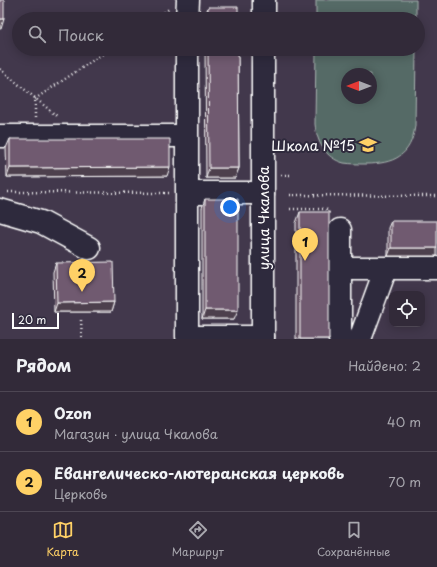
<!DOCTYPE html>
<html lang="ru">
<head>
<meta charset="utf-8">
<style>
  body { margin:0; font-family:"Playpen Sans",sans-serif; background:#3d3644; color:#f1f3f6 }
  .controls { position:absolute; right:12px; bottom:12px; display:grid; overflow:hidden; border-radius:8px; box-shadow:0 2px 10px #0003 }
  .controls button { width:36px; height:36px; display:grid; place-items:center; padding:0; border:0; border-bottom:1px solid #4d4653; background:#322a39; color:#f1f3f6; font:20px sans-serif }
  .compass { position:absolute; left:341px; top:68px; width:36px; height:36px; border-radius:50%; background:#322a39; box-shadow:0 2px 10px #0003; rotate:270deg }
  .scale { position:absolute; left:12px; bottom:10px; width:47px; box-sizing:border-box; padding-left:4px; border:2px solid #fff; border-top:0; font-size:11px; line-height:14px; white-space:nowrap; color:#fff; -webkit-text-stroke:3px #2f2a3d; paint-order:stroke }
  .you { position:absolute; left:230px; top:207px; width:14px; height:14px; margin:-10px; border:3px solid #fff; border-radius:50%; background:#1a73e8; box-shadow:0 0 0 6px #1a73e833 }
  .badge { display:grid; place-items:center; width:26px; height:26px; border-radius:50%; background:#ffd166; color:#111; font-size:13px; font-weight:700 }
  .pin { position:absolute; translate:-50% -33px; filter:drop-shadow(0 1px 2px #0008) }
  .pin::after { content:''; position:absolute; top:21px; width:14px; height:12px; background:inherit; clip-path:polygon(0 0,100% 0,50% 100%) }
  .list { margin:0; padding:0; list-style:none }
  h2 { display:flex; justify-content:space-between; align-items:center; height:52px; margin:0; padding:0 16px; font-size:17px }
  h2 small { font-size:13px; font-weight:400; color:#a8a7ae }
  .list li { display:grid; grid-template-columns:26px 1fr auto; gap:12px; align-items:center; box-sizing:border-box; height:60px; padding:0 16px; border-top:1px solid #4d4653 }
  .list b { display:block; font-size:15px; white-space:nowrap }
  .list p { margin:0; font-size:13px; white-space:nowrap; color:#a8a7ae }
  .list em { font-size:13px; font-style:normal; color:#a8a7ae }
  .icon { flex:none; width:22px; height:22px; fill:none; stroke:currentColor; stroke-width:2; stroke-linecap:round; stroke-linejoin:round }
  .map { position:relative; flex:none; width:437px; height:339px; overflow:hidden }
  .search { position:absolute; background:#322a39; box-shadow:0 2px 10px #0003; left:12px; right:12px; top:12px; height:44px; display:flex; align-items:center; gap:10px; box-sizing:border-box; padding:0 14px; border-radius:22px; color:#a8a7ae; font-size:15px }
  .sheet { height:172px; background:#322a39 }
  nav { display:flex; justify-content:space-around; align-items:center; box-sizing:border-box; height:56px; border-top:1px solid #4d4653; background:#322a39; font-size:11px; color:#a8a7ae }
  nav a { display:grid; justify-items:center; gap:2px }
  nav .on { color:#ffd166 }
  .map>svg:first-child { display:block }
  .green { fill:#556b66; stroke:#aab5b2; fill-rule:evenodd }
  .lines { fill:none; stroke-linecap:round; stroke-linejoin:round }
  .minor-casing { stroke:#fff; stroke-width:25 }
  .major-casing { stroke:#fff; stroke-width:25 }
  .path { stroke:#fff; stroke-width:2.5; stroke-dasharray:1 3; stroke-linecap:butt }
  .minor { stroke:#2f2a3d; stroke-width:22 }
  .major { stroke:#2f2a3d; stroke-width:22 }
  .wall { fill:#604d5f; stroke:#fff }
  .shaded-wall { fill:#4e3f4e; stroke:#fff }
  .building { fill:#705a6f; stroke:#fff }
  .labels { text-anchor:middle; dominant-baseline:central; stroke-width:4; stroke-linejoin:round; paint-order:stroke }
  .poi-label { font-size:14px; fill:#fff; stroke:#2f2a3d; text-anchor:end }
  .street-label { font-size:14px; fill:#fff; stroke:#2f2a3d }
</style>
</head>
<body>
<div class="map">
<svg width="437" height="339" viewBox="0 0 437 339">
  <rect width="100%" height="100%" fill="#42384c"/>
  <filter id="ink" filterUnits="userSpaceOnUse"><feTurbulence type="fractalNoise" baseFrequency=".025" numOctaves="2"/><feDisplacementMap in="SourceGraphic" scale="8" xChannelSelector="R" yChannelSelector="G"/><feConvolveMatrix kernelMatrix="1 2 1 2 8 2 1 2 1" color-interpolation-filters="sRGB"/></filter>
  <g filter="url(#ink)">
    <!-- green -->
    <path class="green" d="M 316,0 L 416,0 L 416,19 L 316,19 Z
      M 316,49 L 416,49 L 415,126 C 411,156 394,164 365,164 C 358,164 351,164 344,163 C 325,158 317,142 315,124 ZM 347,74 L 371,74 L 371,98 L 347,98 Z"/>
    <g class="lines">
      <!-- minor casing -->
      <g class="minor-casing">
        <path id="minor" d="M 187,19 L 188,0
          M 187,49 L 187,337 L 263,337
          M 0,136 L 187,136
          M 187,193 L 263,193
          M 0,210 L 41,222 L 89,248
          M 340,268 L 437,268
          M 340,339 L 340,230
          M 360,339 L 386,268"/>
      </g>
      <!-- major casing -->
      <g class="major-casing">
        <path id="major" d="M 264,19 L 264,0
          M 263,339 L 263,49"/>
      </g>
      <!-- path -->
      <path class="path" d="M 154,19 L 169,9
        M 0,69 L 58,117
        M 35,99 L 110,49
        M 35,118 L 35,99
        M 281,175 L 290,175
        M 8,192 L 169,193
        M 290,195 L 437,196
        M 290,209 L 326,209 L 329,213
        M 81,320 L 82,339"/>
      <!-- minor -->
      <use href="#minor" class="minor"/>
      <!-- major -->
      <use href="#major" class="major"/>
    </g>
    <!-- wall -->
    <path class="wall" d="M 208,7 L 238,19 L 205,19 L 205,17 Z
      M 205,49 L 238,49 L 239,168 L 235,178 L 206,178 Z
      M 10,139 L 167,176 L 7,177 L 6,148 Z
      M 205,199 L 234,319 L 202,319 L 202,208 Z
      M 300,212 L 329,339 L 296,339 L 296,223 Z
      M 391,221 L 437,256 L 388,256 L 388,228 Z
      M 56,263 L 114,302 L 111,312 L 54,312 L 53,272 Z"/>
    <!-- shaded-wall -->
    <path class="shaded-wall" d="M 0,19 L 4,19 L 1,29 L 0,29 Z
      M 170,167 L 167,176 L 7,177 L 10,168 Z
      M 209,168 L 239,168 L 235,178 L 206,178 Z
      M 391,248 L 437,248 L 437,256 L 388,256 Z
      M 114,302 L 111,312 L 54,312 L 57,303 Z
      M 205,310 L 238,310 L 234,319 L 202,319 Z"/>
    <!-- building -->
    <path class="building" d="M 0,0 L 4,0 L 4,19 L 0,19 Z
      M 208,7 L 238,7 L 238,19 L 208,19 Z
      M 208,49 L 238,49 L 239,168 L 209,168 Z
      M 10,139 L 170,139 L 170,167 L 10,168 Z
      M 205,199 L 238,199 L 238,310 L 205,310 Z
      M 300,212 L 329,212 L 329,339 L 300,339 Z
      M 391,221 L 437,221 L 437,248 L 391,248 Z
      M 113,262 L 114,302 L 57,303 L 56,263 Z"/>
  </g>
  <!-- icons -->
  <defs>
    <g id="school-bare" transform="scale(1.38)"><path d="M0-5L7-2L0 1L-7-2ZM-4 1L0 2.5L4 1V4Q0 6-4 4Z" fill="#ffd166" stroke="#2f2a3d" stroke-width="2.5" paint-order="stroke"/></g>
  </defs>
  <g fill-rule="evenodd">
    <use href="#school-bare" x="368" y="145"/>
  </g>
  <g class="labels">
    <!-- poi labels -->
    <g class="poi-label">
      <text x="355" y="145">Школа №15</text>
    </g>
    <!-- street labels -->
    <g class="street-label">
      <text transform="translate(263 218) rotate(-90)">улица Чкалова</text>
    </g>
  </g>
</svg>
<div class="controls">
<button><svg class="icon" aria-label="locate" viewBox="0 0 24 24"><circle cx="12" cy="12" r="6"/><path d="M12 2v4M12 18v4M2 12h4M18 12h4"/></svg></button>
</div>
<svg class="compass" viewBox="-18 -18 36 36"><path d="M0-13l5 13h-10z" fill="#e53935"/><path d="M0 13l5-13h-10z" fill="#a8a7ae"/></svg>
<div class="scale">20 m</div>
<div class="you"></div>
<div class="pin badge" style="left:305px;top:261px">1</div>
<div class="pin badge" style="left:82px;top:292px">2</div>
<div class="search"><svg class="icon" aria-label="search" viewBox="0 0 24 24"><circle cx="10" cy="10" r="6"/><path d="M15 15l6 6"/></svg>Поиск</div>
</div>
<section class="sheet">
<h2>Рядом<small>Найдено: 2</small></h2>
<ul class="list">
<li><span class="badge">1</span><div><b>Ozon</b><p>Магазин · улица Чкалова</p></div><em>40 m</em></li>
<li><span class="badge">2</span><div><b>Евангелическо-лютеранская церковь</b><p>Церковь</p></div><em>70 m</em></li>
</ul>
</section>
<nav>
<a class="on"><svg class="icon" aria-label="map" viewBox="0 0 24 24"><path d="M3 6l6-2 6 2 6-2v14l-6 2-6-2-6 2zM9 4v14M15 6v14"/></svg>Карта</a>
<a><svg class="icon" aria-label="directions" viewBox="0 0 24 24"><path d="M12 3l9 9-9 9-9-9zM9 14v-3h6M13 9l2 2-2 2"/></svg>Маршрут</a>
<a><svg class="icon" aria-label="saved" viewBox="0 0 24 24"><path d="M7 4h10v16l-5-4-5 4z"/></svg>Сохранённые</a>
</nav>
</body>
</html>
